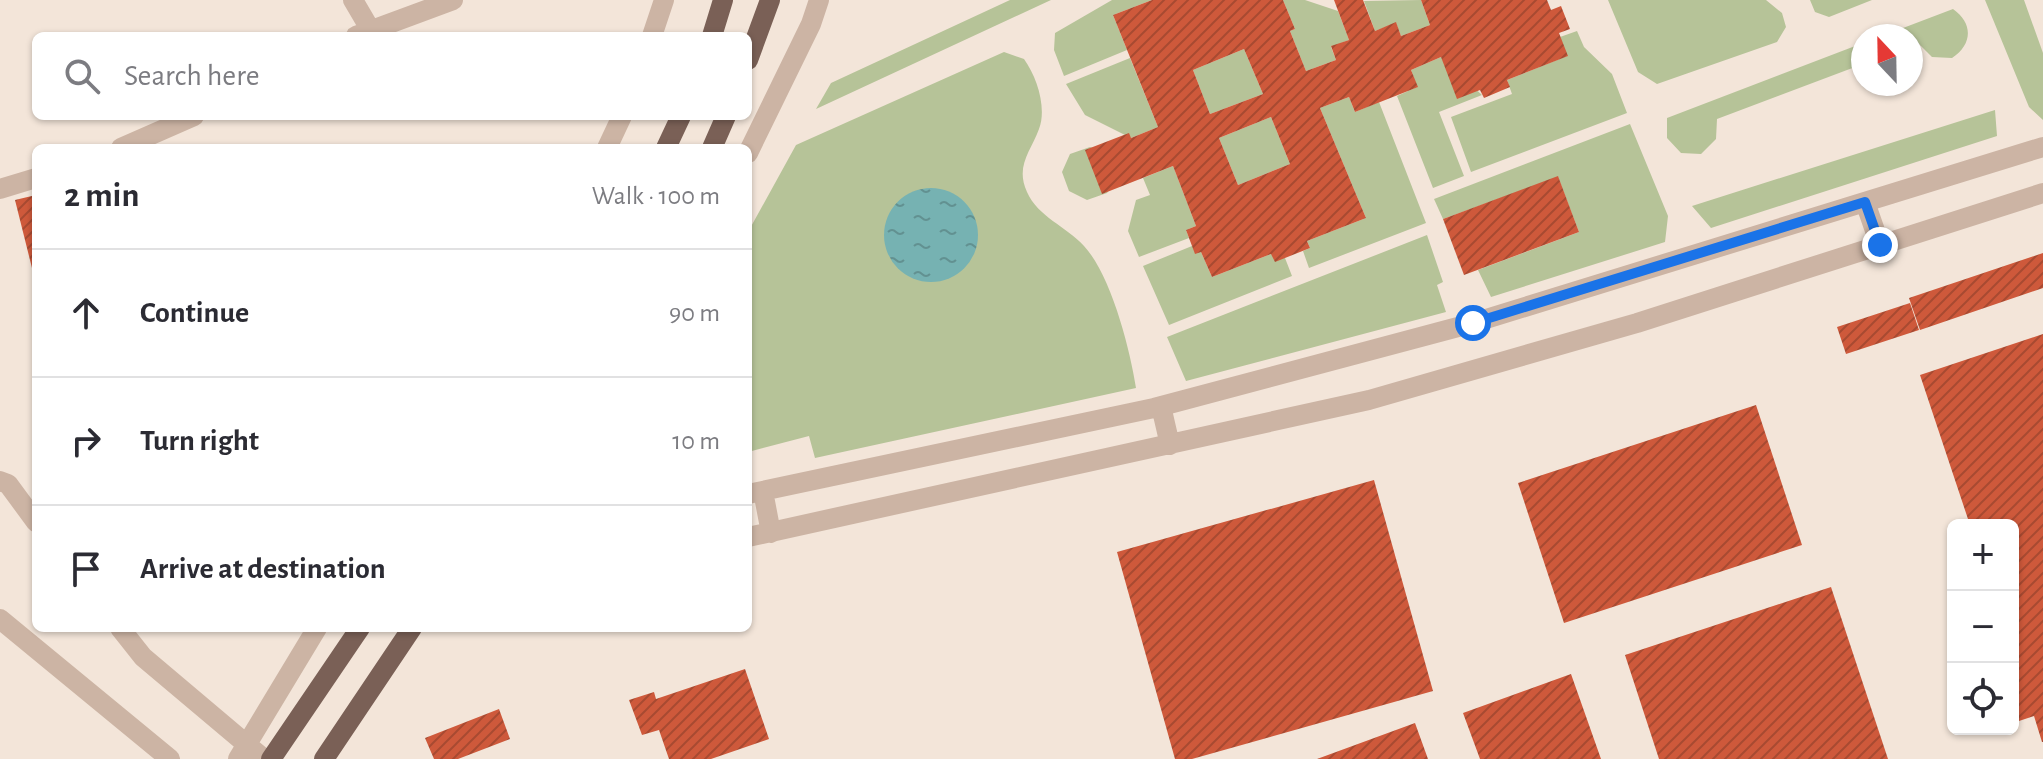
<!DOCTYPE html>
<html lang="en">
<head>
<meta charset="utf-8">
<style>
  body { margin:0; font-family:"Alegreya Sans",sans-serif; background:#f7f7f7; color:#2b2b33 }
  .controls { position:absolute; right:24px; bottom:24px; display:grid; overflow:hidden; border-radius:12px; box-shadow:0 2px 6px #0004 }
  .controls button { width:72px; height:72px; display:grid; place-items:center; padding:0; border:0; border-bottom:2px solid #e1e1e2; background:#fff; color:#2b2b33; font:40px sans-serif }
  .compass { position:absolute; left:1851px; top:24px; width:72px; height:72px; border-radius:50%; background:#fff; box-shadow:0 2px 6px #0004; rotate:338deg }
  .stop { position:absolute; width:24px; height:24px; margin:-18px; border:6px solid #1a73e8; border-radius:50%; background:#fff }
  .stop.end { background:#1a73e8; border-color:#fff; box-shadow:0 2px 8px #0008 }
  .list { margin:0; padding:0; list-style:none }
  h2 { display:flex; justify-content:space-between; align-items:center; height:104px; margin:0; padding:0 32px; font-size:34px }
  h2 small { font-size:26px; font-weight:400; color:#7c7c81 }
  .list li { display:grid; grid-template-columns:52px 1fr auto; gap:24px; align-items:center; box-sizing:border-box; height:128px; padding:0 32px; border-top:2px solid #e1e1e2 }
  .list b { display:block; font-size:30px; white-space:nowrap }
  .list em { font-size:26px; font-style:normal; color:#7c7c81 }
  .icon { flex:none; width:44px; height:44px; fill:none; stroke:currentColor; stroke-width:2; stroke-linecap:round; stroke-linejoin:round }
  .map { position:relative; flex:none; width:2043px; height:759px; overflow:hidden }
  .search { position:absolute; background:#fff; box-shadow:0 2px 6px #0004; left:32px; top:32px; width:720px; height:88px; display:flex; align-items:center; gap:20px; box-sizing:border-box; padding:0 28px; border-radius:12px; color:#7c7c81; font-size:30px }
  .panel { position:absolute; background:#fff; box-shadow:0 2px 6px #0004; left:32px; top:144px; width:720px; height:488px; border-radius:12px }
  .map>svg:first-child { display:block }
  .green { fill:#b6c398 }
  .water { fill:url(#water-ripples) }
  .building { fill:url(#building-hatch); fill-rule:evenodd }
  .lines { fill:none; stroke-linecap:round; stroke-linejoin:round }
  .minor { stroke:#ccb4a4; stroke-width:20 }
  .major { stroke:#7a6056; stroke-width:20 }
  .route { stroke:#1a73e8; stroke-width:10 }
</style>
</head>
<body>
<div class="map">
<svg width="2043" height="759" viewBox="0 0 2043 759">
  <defs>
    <pattern id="water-ripples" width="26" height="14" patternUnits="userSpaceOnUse" patternTransform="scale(2)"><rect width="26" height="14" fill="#76b2b2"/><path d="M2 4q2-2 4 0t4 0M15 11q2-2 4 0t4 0" fill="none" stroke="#629191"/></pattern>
    <pattern id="building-hatch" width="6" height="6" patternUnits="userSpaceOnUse" patternTransform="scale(2)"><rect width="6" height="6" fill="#ce593b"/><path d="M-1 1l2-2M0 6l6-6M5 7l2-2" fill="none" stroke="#a84a31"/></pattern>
  </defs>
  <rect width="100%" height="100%" fill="#f3e5d9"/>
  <!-- green -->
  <path class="green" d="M 1010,0 L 1051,0 L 816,109 L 831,83 Z
    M 1112,0 L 1152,0 L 1113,15 L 1127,50 L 1064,76 L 1054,50 L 1055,33 Z
    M 1283,0 L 1305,0 L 1338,11 L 1349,40 L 1331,47 L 1336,60 L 1306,71 L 1290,31 L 1295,29 Z
    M 1421,0 L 1430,25 L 1401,36 L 1396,23 L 1375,31 L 1364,1 Z
    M 1608,0 L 1766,0 L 1782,13 L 1786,27 L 1777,42 L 1657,84 L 1638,72 Z
    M 1810,0 L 1872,0 L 1829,17 L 1815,12 Z
    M 1985,0 L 2024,0 L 2043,53 L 2043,120 L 2029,107 Z
    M 1953,9 C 1973,23 1973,44 1952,58 L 1932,57 L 1918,43 L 1911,45 L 1911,36 L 1882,36 Z
    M 1577,31 L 1584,47 L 1612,74 L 1627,113 L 1471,172 L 1451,117 L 1512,94 L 1507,80 L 1567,56 L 1560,37 Z
    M 1863,43 L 1863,64 L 1717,119 L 1716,139 L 1701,154 L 1681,153 L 1667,138 L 1667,118 Z
    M 1244,49 L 1263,94 L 1210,114 L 1193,70 Z
    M 1004,52 L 1024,59 C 1037,77 1047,108 1039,129 C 1031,151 1015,166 1027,192 C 1038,217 1066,226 1084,246 C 1111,275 1130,349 1136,388 L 815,458 L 809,436 L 748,452 L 748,232 L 796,145 Z
    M 1441,57 L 1482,95 L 1439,112 L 1464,176 L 1433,188 L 1397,96 L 1417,87 L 1411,70 Z
    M 1130,58 L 1158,127 L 1131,138 L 1085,115 L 1066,84 Z
    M 1349,97 L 1355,112 L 1379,102 L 1426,223 L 1309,268 L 1303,251 L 1310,248 L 1307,241 L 1366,218 L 1320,108 Z
    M 1995,110 L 1997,136 L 1711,228 L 1692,206 Z
    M 1271,117 L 1290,164 L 1238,185 L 1219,138 Z
    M 1630,124 L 1668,216 L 1665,242 L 1491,297 L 1478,270 L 1579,232 L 1558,177 L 1443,219 L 1434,199 Z
    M 1090,147 L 1100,150 L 1113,185 L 1107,193 L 1087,200 L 1069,191 L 1062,172 L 1070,154 Z
    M 1173,166 L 1196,226 L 1186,230 L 1189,238 L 1139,257 L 1128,231 L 1136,200 L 1150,195 L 1143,178 Z
    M 1427,235 L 1443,282 L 1437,285 L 1446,312 L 1186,381 L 1167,337 Z
    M 1192,246 L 1201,252 L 1212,277 L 1271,254 L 1285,258 L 1292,276 L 1169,325 L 1143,266 Z"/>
  <!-- water -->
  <path class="water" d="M884 235a47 47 0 1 1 94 0a47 47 0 1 1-94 0Z"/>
  <!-- building -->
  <path class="building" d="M 1152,0 L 1283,0 L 1295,29 L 1290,31 L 1306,71 L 1336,60 L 1331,46 L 1349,40 L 1334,0 L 1363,0 L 1375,31 L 1396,22 L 1401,36 L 1430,25 L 1421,0 L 1547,0 L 1551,10 L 1561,6 L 1570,29 L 1559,33 L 1568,56 L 1507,80 L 1510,87 L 1484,98 L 1480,90 L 1457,99 L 1441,57 L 1411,70 L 1418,87 L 1355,112 L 1349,97 L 1320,108 L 1366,218 L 1307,241 L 1310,248 L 1275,262 L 1271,254 L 1212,277 L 1201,252 L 1195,254 L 1186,230 L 1196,226 L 1173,166 L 1102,194 L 1085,150 L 1129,133 L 1131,138 L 1158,127 L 1113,15 ZM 1244,49 L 1263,94 L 1210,114 L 1193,70 ZM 1271,117 L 1290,164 L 1238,185 L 1219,138 Z
    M 1558,176 L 1579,232 L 1464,275 L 1443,219 Z
    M 36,195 L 36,280 L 35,280 L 15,200 Z
    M 2043,253 L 2043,288 L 1920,330 L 1909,298 Z
    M 1910,303 L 1919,330 L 1846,354 L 1837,327 Z
    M 2043,334 L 2043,742 L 2042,742 L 2034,716 L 2013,723 L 2013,525 L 1970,525 L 1920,375 Z
    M 1756,405 L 1802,545 L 1564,623 L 1518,483 Z
    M 1374,480 L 1433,691 L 1192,759 L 1175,759 L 1117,552 Z
    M 1831,587 L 1888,759 L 1659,759 L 1625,655 Z
    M 745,669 L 769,739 L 711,759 L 669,759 L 659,730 L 642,735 L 629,700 L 654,692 L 656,699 Z
    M 1571,674 L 1601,759 L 1480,759 L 1463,713 Z
    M 499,709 L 510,739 L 458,759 L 434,759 L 425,738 Z
    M 1415,723 L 1428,759 L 1317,759 Z"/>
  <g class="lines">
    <!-- minor -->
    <path class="minor" d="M 353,0 L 370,29
      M 356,36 L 453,0
      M 652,36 L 664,0
      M 121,148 L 194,116
      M 607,148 L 622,116
      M 748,153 L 811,24 L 819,0
      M 0,189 L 36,178
      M 1865,202 L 1880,245
      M 1161,406 L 1170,445
      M 0,481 L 8,484 L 36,522
      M 763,491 L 771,533
      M 748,494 L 1154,408 L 1473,323 L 2043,147
      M 748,537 L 1369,400 L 1637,323 L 2043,193
      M 0,619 L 170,759
      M 120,628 L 143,657 L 264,759
      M 238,759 L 317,628"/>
    <!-- major -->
    <path class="major" d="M 712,36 L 723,0
      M 748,60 L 770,0
      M 666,148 L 681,116
      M 712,148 L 726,116
      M 271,759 L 360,628
      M 324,759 L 412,628"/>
  </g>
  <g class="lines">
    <!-- route -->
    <path class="route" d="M 1473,323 L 1865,202 L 1880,245"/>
  </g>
</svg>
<div class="controls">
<button>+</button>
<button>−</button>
<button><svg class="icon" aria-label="locate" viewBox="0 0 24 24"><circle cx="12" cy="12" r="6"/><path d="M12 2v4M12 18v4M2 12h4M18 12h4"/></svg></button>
</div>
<svg class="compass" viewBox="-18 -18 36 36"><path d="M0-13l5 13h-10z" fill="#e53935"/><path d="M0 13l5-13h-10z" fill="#7c7c81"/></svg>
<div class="stop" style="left:1473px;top:323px"></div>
<div class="stop end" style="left:1880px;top:245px"></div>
<div class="search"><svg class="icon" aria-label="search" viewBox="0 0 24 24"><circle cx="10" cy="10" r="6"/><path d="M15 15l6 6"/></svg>Search here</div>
<section class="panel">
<h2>2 min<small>Walk · 100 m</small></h2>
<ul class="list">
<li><svg class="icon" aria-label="ahead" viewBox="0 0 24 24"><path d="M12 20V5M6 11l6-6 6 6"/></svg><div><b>Continue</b></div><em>90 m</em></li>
<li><svg class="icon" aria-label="right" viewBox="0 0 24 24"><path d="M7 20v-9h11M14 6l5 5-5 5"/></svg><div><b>Turn right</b></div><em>10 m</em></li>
<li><svg class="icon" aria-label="arrive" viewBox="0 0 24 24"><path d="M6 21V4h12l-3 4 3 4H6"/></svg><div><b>Arrive at destination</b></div></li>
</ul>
</section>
</div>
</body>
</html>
